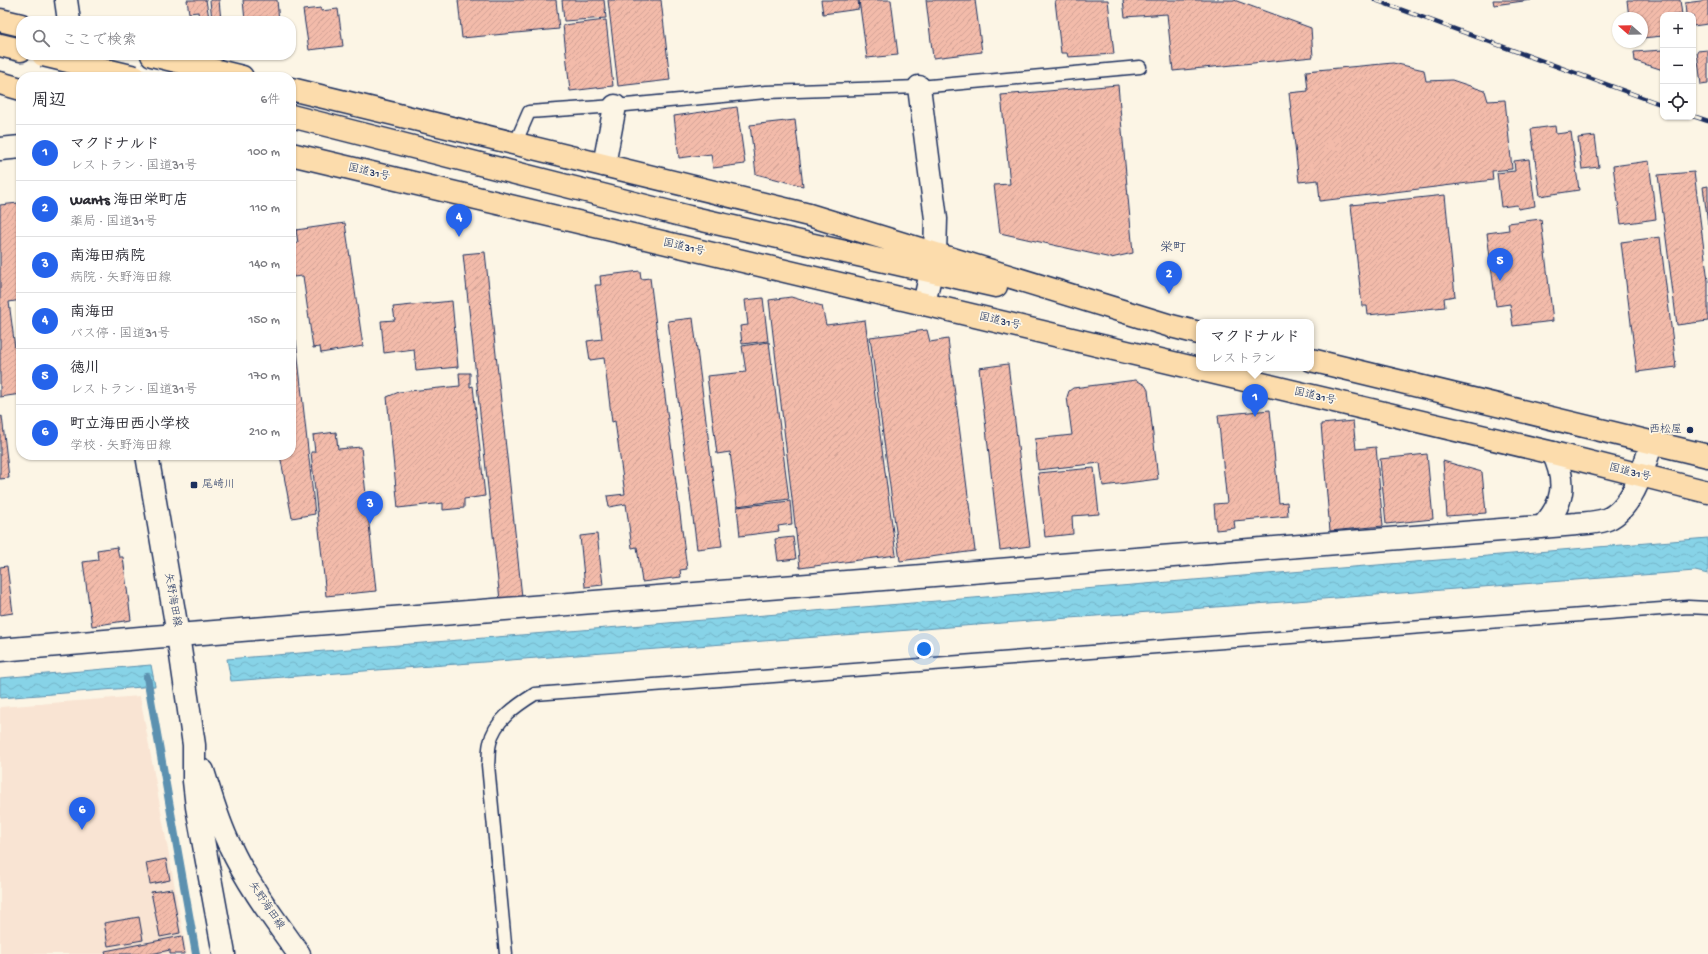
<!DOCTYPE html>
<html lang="ja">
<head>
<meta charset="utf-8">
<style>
  body { margin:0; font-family:"Gochi Hand","Klee One",sans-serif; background:#f2f2f3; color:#2b2b33 }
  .controls { position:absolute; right:12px; top:12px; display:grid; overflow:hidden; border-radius:8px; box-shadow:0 1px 3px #0004 }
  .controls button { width:36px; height:36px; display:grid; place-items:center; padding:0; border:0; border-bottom:1px solid #e1e1e2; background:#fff; color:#2b2b33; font:20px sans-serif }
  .compass { position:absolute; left:1612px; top:12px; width:36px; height:36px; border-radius:50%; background:#fff; box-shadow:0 1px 3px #0004; rotate:290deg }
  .you { position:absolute; left:924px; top:649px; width:14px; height:14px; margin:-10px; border:3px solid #fff; border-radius:50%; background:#1a73e8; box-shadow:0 0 0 6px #1a73e833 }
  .badge { display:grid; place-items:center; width:26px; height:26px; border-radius:50%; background:#2563eb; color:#fff; font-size:13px; font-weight:700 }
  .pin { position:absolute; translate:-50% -33px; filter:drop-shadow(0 1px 2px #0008) }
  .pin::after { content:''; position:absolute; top:21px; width:14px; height:12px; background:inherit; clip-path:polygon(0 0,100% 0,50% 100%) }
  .popup { position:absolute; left:1196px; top:319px; width:118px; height:52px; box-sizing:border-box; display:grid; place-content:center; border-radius:8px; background:#fff; filter:drop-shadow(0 1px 3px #0005); font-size:13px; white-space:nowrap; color:#7c7c81 }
  .popup b { font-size:15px; color:#2b2b33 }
  .popup::after { content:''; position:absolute; left:50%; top:100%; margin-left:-8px; border:8px solid transparent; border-top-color:#fff }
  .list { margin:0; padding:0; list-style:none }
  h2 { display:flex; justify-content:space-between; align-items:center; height:52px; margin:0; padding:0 16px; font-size:17px }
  h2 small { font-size:13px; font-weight:400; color:#7c7c81 }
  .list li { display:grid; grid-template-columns:26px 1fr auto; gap:12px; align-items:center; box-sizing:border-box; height:56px; padding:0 16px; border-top:1px solid #e1e1e2 }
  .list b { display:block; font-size:15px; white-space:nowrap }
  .list p { margin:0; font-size:13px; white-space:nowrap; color:#7c7c81 }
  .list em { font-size:13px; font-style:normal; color:#7c7c81 }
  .icon { flex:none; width:22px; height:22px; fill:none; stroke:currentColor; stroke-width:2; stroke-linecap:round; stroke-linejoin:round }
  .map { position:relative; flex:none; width:1708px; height:954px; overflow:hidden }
  .search { position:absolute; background:#fff; box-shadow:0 1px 3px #0004; left:16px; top:16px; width:280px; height:44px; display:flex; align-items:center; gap:10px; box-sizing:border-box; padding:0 14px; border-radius:16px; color:#7c7c81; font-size:15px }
  .panel { position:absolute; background:#fff; box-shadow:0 1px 3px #0004; left:16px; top:72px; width:280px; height:388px; border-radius:16px }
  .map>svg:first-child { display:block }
  .built { fill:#f9e4d3 }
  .water { fill:url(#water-waves); stroke:#5c91b0 }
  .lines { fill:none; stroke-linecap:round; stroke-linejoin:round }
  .stream { stroke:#5c91b0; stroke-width:8 }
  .building { fill:url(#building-hatch); stroke:#1b2f5e }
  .service-casing { stroke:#1b2f5e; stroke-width:15 }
  .minor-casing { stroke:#1b2f5e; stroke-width:25 }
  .secondary-casing { stroke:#1b2f5e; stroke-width:25 }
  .trunk-casing { stroke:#1b2f5e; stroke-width:25 }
  .service { stroke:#fcf5e5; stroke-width:12 }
  .minor { stroke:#fcf5e5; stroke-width:22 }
  .secondary { stroke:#fcf5e5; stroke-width:22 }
  .trunk { stroke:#fcdcac; stroke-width:22 }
  .rail-casing { stroke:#1b2f5e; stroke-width:4.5 }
  .rail { stroke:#fcf5e5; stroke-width:3; stroke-dasharray:9; stroke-linecap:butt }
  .trunk-bridge-casing { stroke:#1b2f5e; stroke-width:25; stroke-linecap:butt }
  .trunk-bridge { stroke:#fcdcac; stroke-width:22 }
  .poi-dot { fill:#1b2f5e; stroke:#fcf5e5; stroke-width:1.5 }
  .labels { text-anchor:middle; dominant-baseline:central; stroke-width:3.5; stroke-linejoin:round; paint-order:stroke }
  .street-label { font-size:11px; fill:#1b2f5e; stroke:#fcf5e5 }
  .poi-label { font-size:11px; fill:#1b2f5e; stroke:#fcf5e5; text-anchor:end }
  .quarter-label { font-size:13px; fill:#1b2f5e; stroke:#fcf5e5 }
</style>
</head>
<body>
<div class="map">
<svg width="1708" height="954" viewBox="0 0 1708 954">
  <defs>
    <pattern id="water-waves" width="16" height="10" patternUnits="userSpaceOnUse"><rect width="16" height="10" fill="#87d3e7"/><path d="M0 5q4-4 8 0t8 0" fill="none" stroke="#74b5c9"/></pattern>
    <pattern id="building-hatch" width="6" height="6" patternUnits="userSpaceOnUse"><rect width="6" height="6" fill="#f3bbaa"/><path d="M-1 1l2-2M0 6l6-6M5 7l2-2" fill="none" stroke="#d0a195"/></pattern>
  </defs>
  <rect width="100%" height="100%" fill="#fcf5e5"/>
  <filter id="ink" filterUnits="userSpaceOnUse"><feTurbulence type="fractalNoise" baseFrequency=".025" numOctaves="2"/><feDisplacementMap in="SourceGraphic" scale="8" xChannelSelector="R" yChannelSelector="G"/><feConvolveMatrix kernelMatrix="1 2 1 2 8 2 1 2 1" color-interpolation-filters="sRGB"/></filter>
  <g filter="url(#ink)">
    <!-- built -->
    <path class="built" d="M 140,696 L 187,954 L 0,954 L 0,707 Z"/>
    <!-- water -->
    <path class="water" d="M 1708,538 L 1708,574 L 1695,571 L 231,681 L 227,659 Z
      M 151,665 L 155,686 L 0,698 L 0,678 Z"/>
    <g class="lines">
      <!-- stream -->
      <path class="stream" d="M 147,677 L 196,954"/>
    </g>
    <!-- building -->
    <path class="building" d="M 187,0 L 206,0 L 209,18 L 199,19 L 198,12 L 189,13 Z
      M 210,0 L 219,0 L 221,21 L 212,21 Z
      M 243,0 L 277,0 L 279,21 L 245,21 Z
      M 458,0 L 556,0 L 559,29 L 462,38 Z
      M 562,0 L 604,0 L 606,18 L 564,21 Z
      M 608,0 L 661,0 L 670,80 L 618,86 Z
      M 821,0 L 858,0 L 859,9 L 823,14 Z
      M 859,0 L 891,0 L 898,55 L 867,58 Z
      M 926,0 L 975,0 L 982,52 L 933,58 Z
      M 1055,0 L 1108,0 L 1114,54 L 1068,57 L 1067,53 L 1061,53 Z
      M 1123,0 L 1234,0 L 1311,28 L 1313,57 L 1173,71 L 1167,14 L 1125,17 Z
      M 1493,0 L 1531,0 L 1494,5 Z
      M 1627,0 L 1680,0 L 1682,15 L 1663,15 L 1663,36 L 1642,38 L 1642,18 L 1629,18 Z
      M 1708,0 L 1708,24 L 1693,26 L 1693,15 L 1686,15 L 1685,3 Z
      M 321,8 L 321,11 L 338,9 L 343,46 L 309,50 L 303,10 Z
      M 606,20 L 613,86 L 570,91 L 563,25 Z
      M 1663,50 L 1663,70 L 1635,61 L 1634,52 Z
      M 1708,50 L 1708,84 L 1701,85 L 1697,51 Z
      M 1393,63 L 1424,70 L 1426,81 L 1452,80 L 1485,91 L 1488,101 L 1505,100 L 1512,169 L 1492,171 L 1493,180 L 1320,201 L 1318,180 L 1299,182 L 1289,93 L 1308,91 L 1306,71 Z
      M 1118,85 L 1133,253 L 1111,258 L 1000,233 L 994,185 L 1010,184 L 1001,95 Z
      M 737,107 L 745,164 L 713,168 L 711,154 L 679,158 L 674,116 Z
      M 795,120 L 803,186 L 756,174 L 750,125 Z
      M 1555,126 L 1556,134 L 1571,132 L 1579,190 L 1540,196 L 1531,129 Z
      M 1595,136 L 1599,167 L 1582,169 L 1578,138 Z
      M 1529,159 L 1535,206 L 1518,209 L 1517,205 L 1501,207 L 1497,173 L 1515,171 L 1514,161 Z
      M 1649,161 L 1656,219 L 1621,224 L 1613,166 Z
      M 1694,172 L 1708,281 L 1708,321 L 1677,325 L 1658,175 Z
      M 1708,186 L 1708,224 L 1703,187 Z
      M 1445,195 L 1455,296 L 1444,298 L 1445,307 L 1368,315 L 1367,306 L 1362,306 L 1351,205 Z
      M 18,203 L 21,227 L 21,300 L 9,302 L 21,394 L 0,397 L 0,205 Z
      M 1541,219 L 1553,321 L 1513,326 L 1510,304 L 1496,306 L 1487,233 L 1509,230 L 1508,223 Z
      M 345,223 L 363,346 L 321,353 L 320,347 L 313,348 L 303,276 L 293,277 L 291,244 L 298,243 L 296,230 Z
      M 1660,237 L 1676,367 L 1637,372 L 1621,242 Z
      M 485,252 L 522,597 L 500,600 L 463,254 Z
      M 640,271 L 641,279 L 650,278 L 687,569 L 680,570 L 681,577 L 642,582 L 637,547 L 632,548 L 626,504 L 609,507 L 607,496 L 625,494 L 615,421 L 612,422 L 604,358 L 590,360 L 587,341 L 602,339 L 595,285 L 601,285 L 600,276 Z
      M 791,297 L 822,306 L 826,325 L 865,320 L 896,555 L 800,568 L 769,300 Z
      M 763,298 L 768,341 L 742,344 L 740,326 L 748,325 L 745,300 Z
      M 452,301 L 458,367 L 416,371 L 414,349 L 384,353 L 381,321 L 395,320 L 393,307 Z
      M 693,318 L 722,546 L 697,549 L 668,321 Z
      M 927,330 L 930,342 L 948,339 L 975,551 L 900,561 L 870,337 Z
      M 296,340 L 315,514 L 292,518 L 280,455 L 291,455 L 291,341 Z
      M 769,342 L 789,499 L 737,506 L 730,452 L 717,454 L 707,376 L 746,372 L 742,346 Z
      M 1008,364 L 1030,546 L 1000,550 L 979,368 Z
      M 459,373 L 470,373 L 470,387 L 473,386 L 485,496 L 464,499 L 464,508 L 443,510 L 443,503 L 398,508 L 387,397 L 399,392 L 460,386 Z
      M 1136,380 L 1145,385 L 1148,390 L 1158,479 L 1103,486 L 1100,463 L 1038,470 L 1035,439 L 1072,435 L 1067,397 L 1069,391 L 1073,388 Z
      M 1270,410 L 1279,503 L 1287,502 L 1288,516 L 1234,521 L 1235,528 L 1216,530 L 1214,504 L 1227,503 L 1218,415 Z
      M 2,416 L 9,478 L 0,479 L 0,417 Z
      M 1353,421 L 1356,449 L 1376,447 L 1383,526 L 1330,531 L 1321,424 Z
      M 336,432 L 338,449 L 361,447 L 376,591 L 326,596 L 311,452 L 315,452 L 313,435 Z
      M 1427,454 L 1433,519 L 1386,524 L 1380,459 Z
      M 1443,461 L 1482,472 L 1486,513 L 1447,516 Z
      M 1094,468 L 1099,514 L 1072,516 L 1073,534 L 1045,537 L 1038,473 Z
      M 790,501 L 792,524 L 778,526 L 779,531 L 740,536 L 737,507 Z
      M 597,534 L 603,585 L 585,587 L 580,536 Z
      M 793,537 L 796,559 L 778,561 L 775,539 Z
      M 117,547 L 119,557 L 123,557 L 131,620 L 92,626 L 83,562 L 98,560 L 97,550 Z
      M 7,566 L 13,613 L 0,615 L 0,567 Z
      M 166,859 L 170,880 L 150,884 L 146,863 Z
      M 172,889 L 180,933 L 160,937 L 151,892 Z
      M 139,917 L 143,940 L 108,946 L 104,923 Z
      M 182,936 L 185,954 L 170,954 L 170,950 L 151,954 L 106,954 L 105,951 Z"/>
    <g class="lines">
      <!-- service casing -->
      <g class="service-casing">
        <path id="service" d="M 515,144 L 529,112 L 615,106 L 766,92 L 919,87 L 1140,67
          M 506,954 L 488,765 C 489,758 488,750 490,743 C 494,721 517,705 535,694 L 1688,607 L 1708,608"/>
      </g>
      <!-- minor casing -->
      <g class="minor-casing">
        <path id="minor" d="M 919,87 L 936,219 L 935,254 L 924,304
          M 0,149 L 21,147
          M 604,165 L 615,106
          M 1542,527 C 1564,504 1567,482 1553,453
          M 0,650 L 152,637 L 1577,524 C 1586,523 1596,523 1605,520 C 1632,511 1644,467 1652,442"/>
      </g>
      <!-- secondary casing -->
      <g class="secondary-casing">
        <path id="secondary" d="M 66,0 L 69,21
          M 147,455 L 178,635 L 194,745 L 194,781 L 197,807 L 224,954
          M 203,771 C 211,796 218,822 230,846 C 248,885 274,919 299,954"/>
      </g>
      <!-- trunk casing -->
      <g class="trunk-casing">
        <path id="trunk" d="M 0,20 L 21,25
          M 0,45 L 21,50
          M 152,55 L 242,77
          M 0,83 L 21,89
          M 291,89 L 809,215 L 1171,326 L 1199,333
          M 291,116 L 689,217 L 996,286
          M 291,154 L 1553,453 L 1708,492
          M 1311,360 L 1708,456"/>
      </g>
      <!-- service -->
      <use href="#service" class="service"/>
      <!-- minor -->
      <use href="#minor" class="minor"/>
      <!-- secondary -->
      <use href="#secondary" class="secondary"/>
      <!-- trunk -->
      <use href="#trunk" class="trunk"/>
      <!-- rail casing -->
      <g class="rail-casing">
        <path id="rail" d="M 1375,0 L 1663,105
          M 1693,116 L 1708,121"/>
      </g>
      <!-- rail -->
      <use href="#rail" class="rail"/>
      <!-- trunk-bridge casing -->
      <g class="trunk-bridge-casing">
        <path id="trunk-bridge" d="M 43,55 L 135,77"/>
      </g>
      <!-- trunk-bridge -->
      <use href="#trunk-bridge" class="trunk-bridge"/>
    </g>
  </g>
  <!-- markers -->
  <g class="poi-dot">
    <circle cx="1690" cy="430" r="4"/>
    <rect x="190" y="481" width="8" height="8" rx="2"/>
  </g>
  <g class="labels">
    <!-- street labels -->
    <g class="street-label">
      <text transform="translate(369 173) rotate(13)">国道31号</text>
      <text transform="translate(684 248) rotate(13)">国道31号</text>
      <text transform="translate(1000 322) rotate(13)">国道31号</text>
      <text transform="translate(1315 397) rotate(13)">国道31号</text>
      <text transform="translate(1630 473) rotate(14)">国道31号</text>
      <text transform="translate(172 600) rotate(80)">矢野海田線</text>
      <text transform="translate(266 906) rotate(56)">矢野海田線</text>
    </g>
    <!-- poi labels -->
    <g class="poi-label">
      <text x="1682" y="430">西松屋</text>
      <text x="202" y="485" text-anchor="start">尾崎川</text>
    </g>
    <!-- quarter labels -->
    <g class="quarter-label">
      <text x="1173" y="248">栄町</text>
    </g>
  </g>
</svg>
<div class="controls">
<button>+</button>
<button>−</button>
<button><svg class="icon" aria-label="locate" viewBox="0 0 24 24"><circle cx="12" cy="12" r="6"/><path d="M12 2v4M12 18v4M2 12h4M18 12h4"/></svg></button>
</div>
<svg class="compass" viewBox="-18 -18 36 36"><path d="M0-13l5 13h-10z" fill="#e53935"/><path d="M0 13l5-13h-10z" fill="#7c7c81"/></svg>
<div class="you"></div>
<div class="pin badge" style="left:1255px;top:417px">1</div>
<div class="popup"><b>マクドナルド</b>レストラン</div>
<div class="pin badge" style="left:1169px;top:294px">2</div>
<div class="pin badge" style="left:370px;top:524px">3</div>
<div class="pin badge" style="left:459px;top:237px">4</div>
<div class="pin badge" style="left:1500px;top:281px">5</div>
<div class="pin badge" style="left:82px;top:830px">6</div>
<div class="search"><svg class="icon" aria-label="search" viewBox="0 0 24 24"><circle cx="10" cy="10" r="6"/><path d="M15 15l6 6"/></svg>ここで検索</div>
<section class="panel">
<h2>周辺<small>6件</small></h2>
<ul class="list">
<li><span class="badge">1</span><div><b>マクドナルド</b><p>レストラン · 国道31号</p></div><em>100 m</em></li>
<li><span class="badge">2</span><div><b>Wants 海田栄町店</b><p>薬局 · 国道31号</p></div><em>110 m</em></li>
<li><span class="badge">3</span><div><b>南海田病院</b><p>病院 · 矢野海田線</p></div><em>140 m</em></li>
<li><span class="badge">4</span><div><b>南海田</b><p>バス停 · 国道31号</p></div><em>150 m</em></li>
<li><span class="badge">5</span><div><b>徳川</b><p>レストラン · 国道31号</p></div><em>170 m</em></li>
<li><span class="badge">6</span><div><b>町立海田西小学校</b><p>学校 · 矢野海田線</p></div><em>210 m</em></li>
</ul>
</section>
</div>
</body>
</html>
